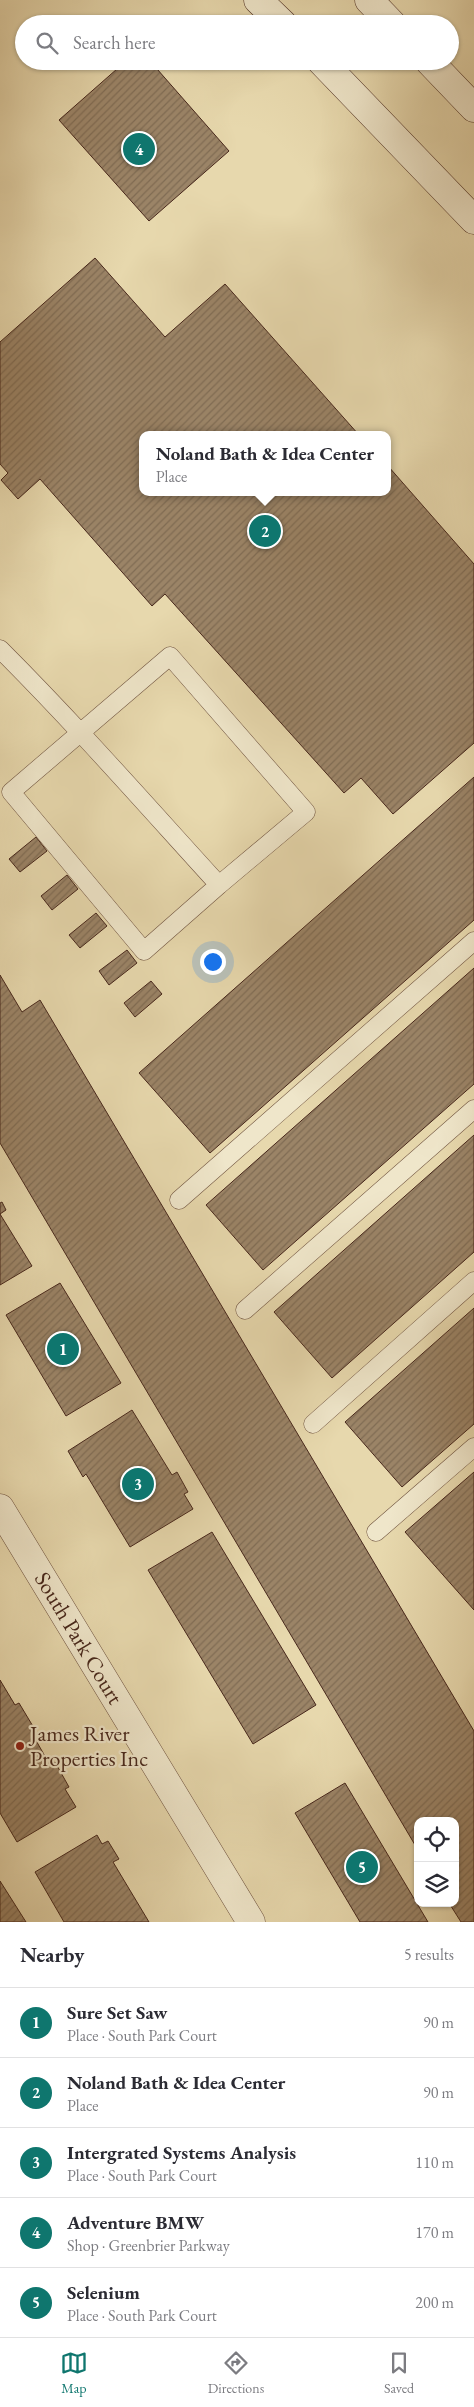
<!DOCTYPE html>
<html lang="en">
<head>
<meta charset="utf-8">
<style>
  body { margin:0; font-family:"EB Garamond",serif; background:#f2f2f3; color:#2b2b33 }
  .controls { position:absolute; right:15px; bottom:15px; display:grid; overflow:hidden; border-radius:10px; box-shadow:0 1px 4px #0004 }
  .controls button { width:45px; height:45px; display:grid; place-items:center; padding:0; border:0; border-bottom:1px solid #e1e1e2; background:#fff; color:#2b2b33; font:25px sans-serif }
  .you { position:absolute; left:212px; top:961px; width:18px; height:18px; margin:-12px; border:4px solid #fff; border-radius:50%; background:#1a73e8; box-shadow:0 0 0 8px #1a73e833 }
  .badge { display:grid; place-items:center; width:32px; height:32px; border-radius:50%; background:#0f766e; color:#fff; font-size:16px; font-weight:700 }
  .pin { position:absolute; translate:-50% -50%; border:2px solid #fff; box-shadow:0 1px 5px #0006 }
  .popup { position:absolute; left:139px; top:431px; width:252px; height:65px; box-sizing:border-box; display:grid; place-content:center; border-radius:10px; background:#fff; filter:drop-shadow(0 1px 4px #0005); font-size:16px; white-space:nowrap; color:#7c7c81 }
  .popup b { font-size:19px; color:#2b2b33 }
  .popup::after { content:''; position:absolute; left:50%; top:100%; margin-left:-10px; border:10px solid transparent; border-top-color:#fff }
  .list { margin:0; padding:0; list-style:none }
  h2 { display:flex; justify-content:space-between; align-items:center; height:65px; margin:0; padding:0 20px; font-size:21px }
  h2 small { font-size:16px; font-weight:400; color:#7c7c81 }
  .list li { display:grid; grid-template-columns:32px 1fr auto; gap:15px; align-items:center; box-sizing:border-box; height:70px; padding:0 20px; border-top:1px solid #e1e1e2 }
  .list b { display:block; font-size:19px; white-space:nowrap }
  .list p { margin:0; font-size:16px; white-space:nowrap; color:#7c7c81 }
  .list em { font-size:16px; font-style:normal; color:#7c7c81 }
  .icon { flex:none; width:28px; height:28px; fill:none; stroke:currentColor; stroke-width:2; stroke-linecap:round; stroke-linejoin:round }
  .map { position:relative; flex:none; width:474px; height:1922px; overflow:hidden }
  .search { position:absolute; background:#fff; box-shadow:0 1px 4px #0004; left:15px; right:15px; top:15px; height:55px; display:flex; align-items:center; gap:12px; box-sizing:border-box; padding:0 18px; border-radius:28px; color:#7c7c81; font-size:19px }
  .sheet { height:415px; background:#fff }
  nav { display:flex; justify-content:space-around; align-items:center; box-sizing:border-box; height:70px; border-top:1px solid #e1e1e2; background:#fff; font-size:14px; color:#7c7c81 }
  nav a { display:grid; justify-items:center; gap:2px }
  nav .on { color:#0f766e }
  .map>svg:first-child { display:block }
  .building { fill:url(#building-hatch); stroke:#48281c }
  .lines { fill:none; stroke-linecap:round; stroke-linejoin:round }
  .service-casing { stroke:#705440; stroke-width:19 }
  .minor-casing { stroke:#705440; stroke-width:29 }
  .secondary-casing { stroke:#48281c; stroke-width:29 }
  .service { stroke:#efe6ca; stroke-width:18 }
  .minor { stroke:#efe6ca; stroke-width:28 }
  .secondary { stroke:#efe6ca; stroke-width:28 }
  .poi-dot { fill:#8f2418; stroke:#efe6ca; stroke-width:2 }
  .labels { text-anchor:middle; dominant-baseline:central; stroke-width:4.5; stroke-linejoin:round; paint-order:stroke }
  .street-label { font-size:22px; fill:#48281c; stroke:#efe6ca }
  .poi-label { font-size:22px; fill:#48281c; stroke:#efe6ca; text-anchor:start }
</style>
</head>
<body>
<div class="map">
<svg width="474" height="1922" viewBox="0 0 474 1922">
  <defs>
    <pattern id="building-hatch" width="6" height="6" patternUnits="userSpaceOnUse" patternTransform="scale(1.25)"><rect width="6" height="6" fill="#9b8467"/><path d="M-1 1l2-2M0 6l6-6M5 7l2-2" fill="none" stroke="#806c54"/></pattern>
  </defs>
  <rect width="100%" height="100%" fill="#e7d8ad"/>
  <filter id="stains"><feTurbulence type="fractalNoise" baseFrequency=".004" numOctaves="4"/><feColorMatrix values="0 0 0 0 .2 0 0 0 0 .09 0 0 0 0 .02 0 0 0 .5 -.17"/></filter>
  <radialGradient id="worn" r=".72"><stop offset=".6" stop-color="#630" stop-opacity="0"/><stop offset="1" stop-color="#630" stop-opacity=".3"/></radialGradient>
  <!-- building -->
  <path class="building" d="M 126,61 L 150,61 L 229,151 L 149,221 L 59,120 Z
    M 95,258 L 165,337 L 225,284 L 359,435 L 142,435 L 142,492 L 388,492 L 388,466 L 474,564 L 474,743 L 393,814 L 361,778 L 344,793 L 165,594 L 152,606 L 40,479 L 18,499 L 1,480 L 8,473 L 0,464 L 0,342 Z
    M 474,777 L 474,920 L 210,1153 L 139,1073 Z
    M 36,837 L 47,851 L 20,872 L 9,859 Z
    M 67,875 L 78,889 L 52,910 L 41,896 Z
    M 96,913 L 107,926 L 80,948 L 69,935 Z
    M 127,950 L 137,963 L 109,985 L 99,971 Z
    M 474,968 L 474,1084 L 263,1270 L 206,1205 Z
    M 0,975 L 22,1012 L 40,1000 L 474,1731 L 474,1922 L 461,1922 L 449,1903 L 455,1903 L 455,1821 L 418,1821 L 418,1850 L 0,1143 Z
    M 151,981 L 162,994 L 135,1017 L 124,1003 Z
    M 474,1135 L 474,1252 L 332,1378 L 274,1312 Z
    M 2,1202 L 6,1210 L 0,1214 L 0,1203 Z
    M 0,1214 L 32,1266 L 0,1285 Z
    M 60,1283 L 121,1383 L 66,1416 L 6,1315 Z
    M 474,1308 L 474,1424 L 402,1487 L 345,1422 Z
    M 132,1410 L 172,1475 L 177,1472 L 188,1492 L 184,1494 L 193,1509 L 130,1547 L 86,1474 L 83,1477 L 68,1451 Z
    M 474,1472 L 474,1610 L 405,1532 Z
    M 212,1532 L 316,1705 L 253,1744 L 148,1570 Z
    M 0,1680 L 15,1705 L 19,1703 L 34,1728 L 30,1730 L 50,1765 L 55,1762 L 69,1787 L 65,1789 L 76,1807 L 17,1842 L 0,1813 Z
    M 345,1783 L 428,1922 L 360,1922 L 295,1813 Z
    M 97,1835 L 102,1844 L 108,1841 L 119,1859 L 113,1862 L 149,1922 L 64,1922 L 35,1872 Z
    M 0,1881 L 26,1922 L 0,1922 Z"/>
  <g class="lines">
    <!-- service casing -->
    <g class="service-casing">
      <path id="service" d="M 0,649 C 76,725 147,806 219,885 L 144,951 L 11,792 L 170,656 L 306,812 L 219,885
        M 179,1200 L 474,941
        M 245,1310 L 474,1109
        M 313,1424 L 474,1281
        M 376,1532 L 474,1447"/>
    </g>
    <!-- minor casing -->
    <g class="minor-casing">
      <path id="minor" d="M 0,1508 L 251,1922"/>
    </g>
    <!-- secondary casing -->
    <g class="secondary-casing">
      <path id="secondary" d="M 258,0 L 283,24
        M 369,0 L 392,24
        M 321,61 L 474,220
        M 429,61 L 474,108"/>
    </g>
    <!-- service -->
    <use href="#service" class="service"/>
    <!-- minor -->
    <use href="#minor" class="minor"/>
    <!-- secondary -->
    <use href="#secondary" class="secondary"/>
  </g>
  <!-- markers -->
  <circle class="poi-dot" cx="20" cy="1746" r="5"/>
  <g class="labels">
    <!-- street labels -->
    <g class="street-label">
      <text transform="translate(79 1638) rotate(59)">South Park Court</text>
    </g>
    <!-- poi labels -->
    <g class="poi-label">
      <text x="30" y="1733">James River<tspan x="30" dy="25">Properties Inc</tspan></text>
    </g>
  </g>
  <rect width="100%" height="100%" filter="url(#stains)"/>
  <rect width="100%" height="100%" fill="url(#worn)"/>
</svg>
<div class="controls">
<button><svg class="icon" aria-label="locate" viewBox="0 0 24 24"><circle cx="12" cy="12" r="6"/><path d="M12 2v4M12 18v4M2 12h4M18 12h4"/></svg></button>
<button><svg class="icon" aria-label="layers" viewBox="0 0 24 24"><path d="M12 4l9 5-9 5-9-5zM3 14l9 5 9-5"/></svg></button>
</div>
<div class="you"></div>
<div class="pin badge" style="left:63px;top:1349px">1</div>
<div class="pin badge" style="left:265px;top:531px">2</div>
<div class="popup"><b>Noland Bath &amp; Idea Center</b>Place</div>
<div class="pin badge" style="left:138px;top:1484px">3</div>
<div class="pin badge" style="left:139px;top:149px">4</div>
<div class="pin badge" style="left:362px;top:1867px">5</div>
<div class="search"><svg class="icon" aria-label="search" viewBox="0 0 24 24"><circle cx="10" cy="10" r="6"/><path d="M15 15l6 6"/></svg>Search here</div>
</div>
<section class="sheet">
<h2>Nearby<small>5 results</small></h2>
<ul class="list">
<li><span class="badge">1</span><div><b>Sure Set Saw</b><p>Place · South Park Court</p></div><em>90 m</em></li>
<li><span class="badge">2</span><div><b>Noland Bath &amp; Idea Center</b><p>Place</p></div><em>90 m</em></li>
<li><span class="badge">3</span><div><b>Intergrated Systems Analysis</b><p>Place · South Park Court</p></div><em>110 m</em></li>
<li><span class="badge">4</span><div><b>Adventure BMW</b><p>Shop · Greenbrier Parkway</p></div><em>170 m</em></li>
<li><span class="badge">5</span><div><b>Selenium</b><p>Place · South Park Court</p></div><em>200 m</em></li>
</ul>
</section>
<nav>
<a class="on"><svg class="icon" aria-label="map" viewBox="0 0 24 24"><path d="M3 6l6-2 6 2 6-2v14l-6 2-6-2-6 2zM9 4v14M15 6v14"/></svg>Map</a>
<a><svg class="icon" aria-label="directions" viewBox="0 0 24 24"><path d="M12 3l9 9-9 9-9-9zM9 14v-3h6M13 9l2 2-2 2"/></svg>Directions</a>
<a><svg class="icon" aria-label="saved" viewBox="0 0 24 24"><path d="M7 4h10v16l-5-4-5 4z"/></svg>Saved</a>
</nav>
</body>
</html>
